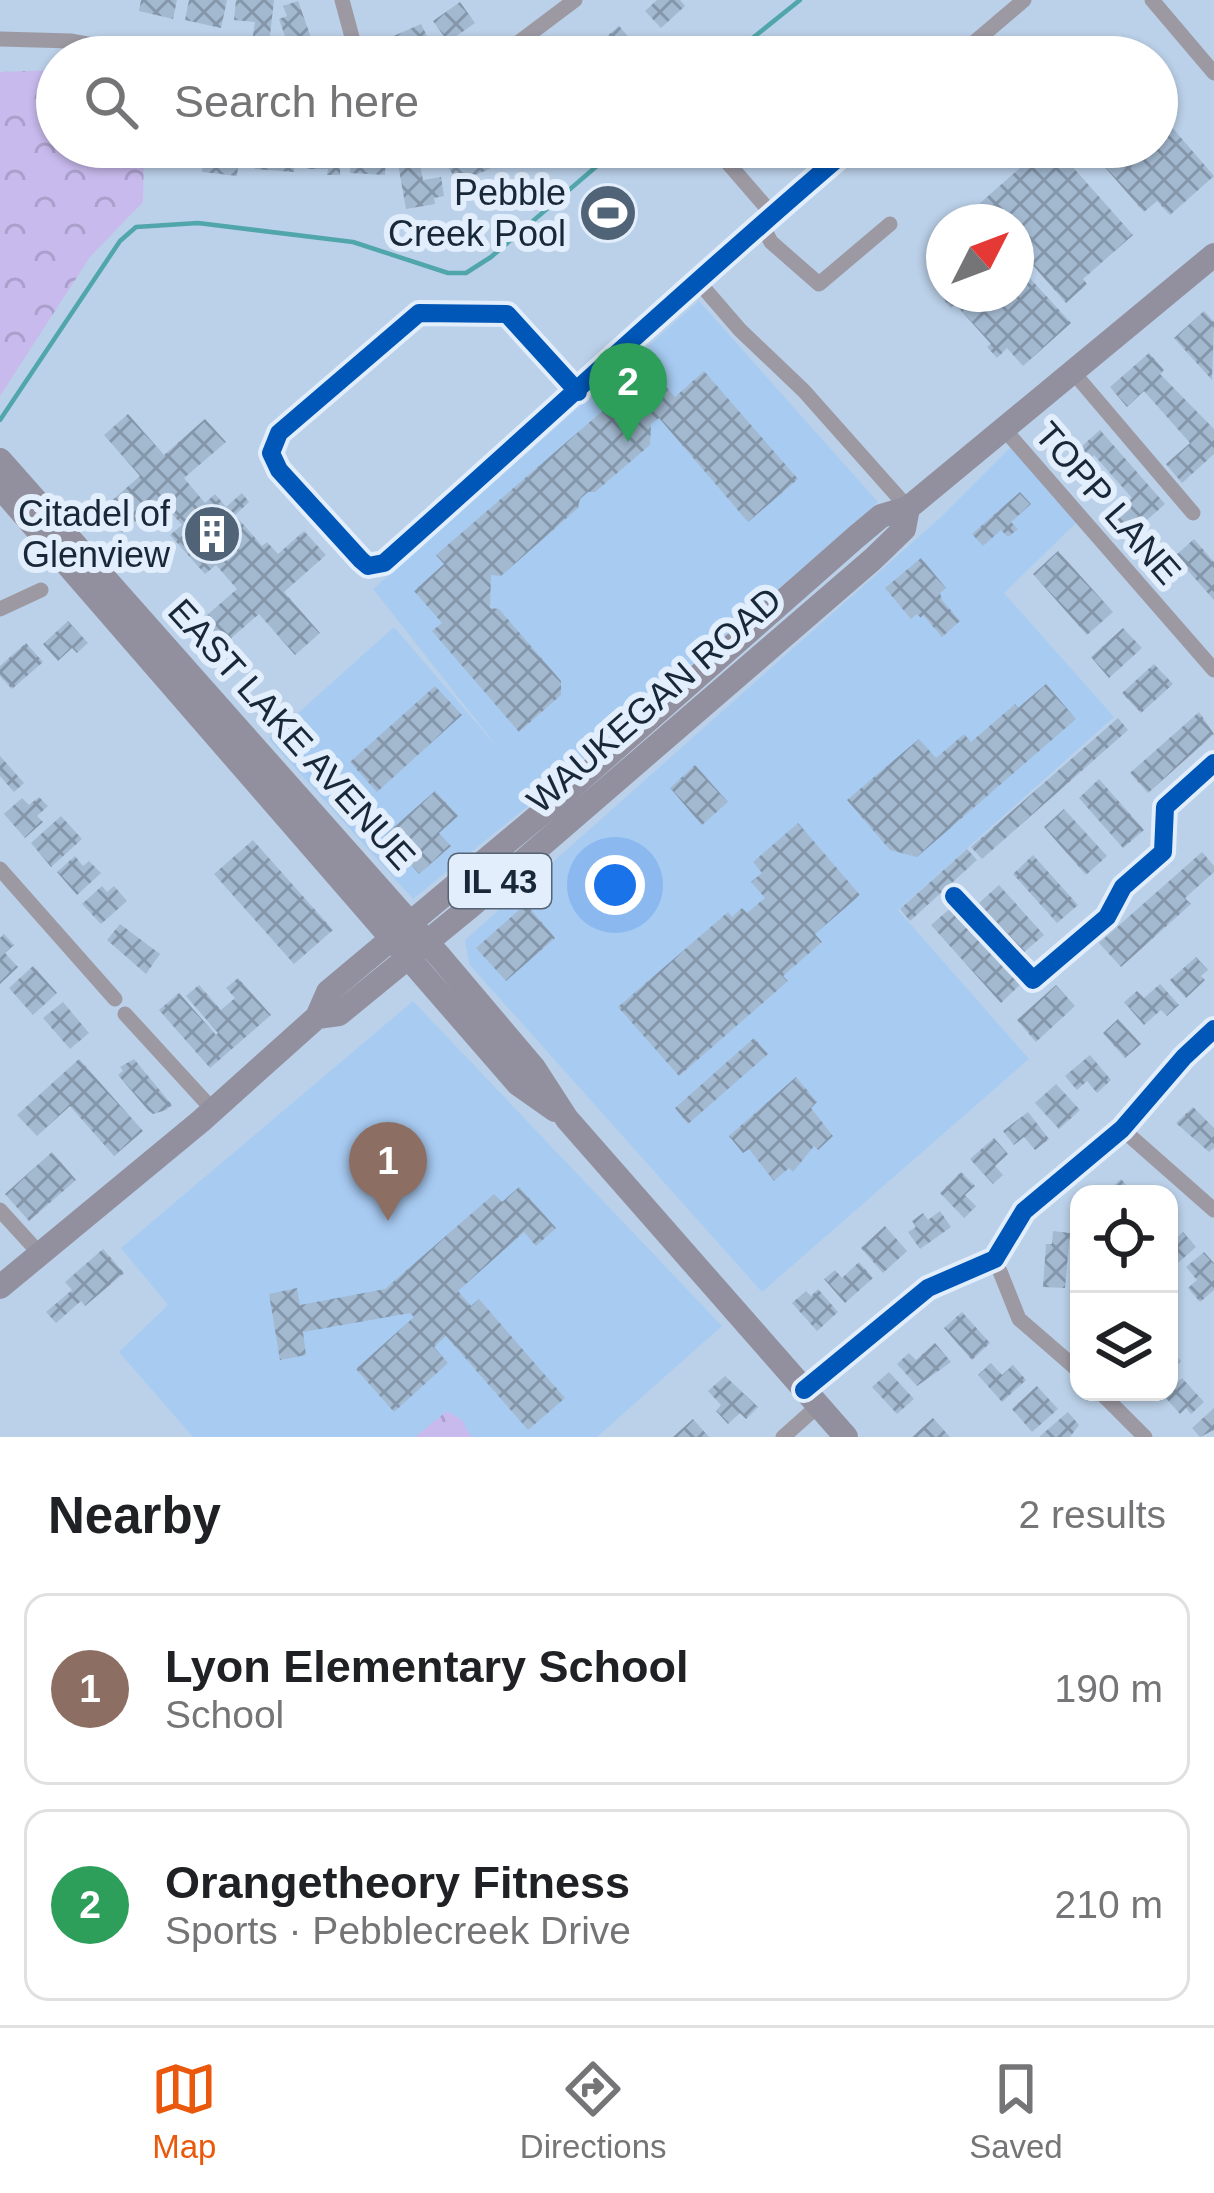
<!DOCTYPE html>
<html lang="en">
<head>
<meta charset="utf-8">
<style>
  body { margin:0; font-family:Helvetica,sans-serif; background:#f6f6f6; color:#202124 }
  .controls { position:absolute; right:36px; bottom:36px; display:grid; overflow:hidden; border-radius:24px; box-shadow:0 3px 9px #0004 }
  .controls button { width:108px; height:108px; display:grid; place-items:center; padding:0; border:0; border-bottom:3px solid #e0e0e0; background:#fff; color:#202124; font:60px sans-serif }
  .compass { position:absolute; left:926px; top:204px; width:108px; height:108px; border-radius:50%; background:#fff; box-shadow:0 3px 9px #0004; rotate:48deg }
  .you { position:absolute; left:615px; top:885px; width:42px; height:42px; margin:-30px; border:9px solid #fff; border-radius:50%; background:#1a73e8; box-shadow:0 0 0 18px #1a73e833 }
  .badge { display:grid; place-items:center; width:78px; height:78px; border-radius:50%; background:#ea580c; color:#fff; font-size:39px; font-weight:700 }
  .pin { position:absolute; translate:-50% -99px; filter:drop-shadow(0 3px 6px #0008) }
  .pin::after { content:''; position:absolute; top:63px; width:42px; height:36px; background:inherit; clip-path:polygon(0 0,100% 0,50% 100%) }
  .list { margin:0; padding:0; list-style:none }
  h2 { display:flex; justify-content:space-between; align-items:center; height:156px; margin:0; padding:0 48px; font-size:51px }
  h2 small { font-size:39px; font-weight:400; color:#757577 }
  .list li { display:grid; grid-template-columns:78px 1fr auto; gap:36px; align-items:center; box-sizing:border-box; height:192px; margin:0 24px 24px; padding:0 24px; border:3px solid #e0e0e0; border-radius:24px }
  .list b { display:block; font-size:45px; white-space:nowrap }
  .list p { margin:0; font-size:39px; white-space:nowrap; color:#757577 }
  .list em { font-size:39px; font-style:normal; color:#757577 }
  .icon { flex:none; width:66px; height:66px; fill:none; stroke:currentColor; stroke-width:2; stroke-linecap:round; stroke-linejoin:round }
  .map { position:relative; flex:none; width:1214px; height:1437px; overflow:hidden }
  .search { position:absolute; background:#fff; box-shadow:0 3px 9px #0004; left:36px; right:36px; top:36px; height:132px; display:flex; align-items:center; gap:30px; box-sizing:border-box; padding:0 42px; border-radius:66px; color:#757577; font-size:45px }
  .sheet { height:588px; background:#fff }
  nav { display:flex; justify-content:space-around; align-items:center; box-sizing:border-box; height:168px; border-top:3px solid #e0e0e0; background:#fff; font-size:33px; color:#757577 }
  nav a { display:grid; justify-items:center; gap:6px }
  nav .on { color:#ea580c }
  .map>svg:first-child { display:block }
  .built { fill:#a8cbf2 }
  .park { fill:url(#park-crowns) }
  .water { fill:url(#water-ripples) }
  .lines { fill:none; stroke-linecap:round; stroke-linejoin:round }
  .stream { stroke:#50a6aa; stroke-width:4.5 }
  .building { fill:url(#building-cross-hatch) }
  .minor { stroke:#9c99a3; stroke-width:15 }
  .primary { stroke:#92909e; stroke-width:24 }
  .cycleway-casing { stroke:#e2eefc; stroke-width:26 }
  .cycleway { stroke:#0057b8; stroke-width:18 }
  .labels { text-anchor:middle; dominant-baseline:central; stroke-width:12; stroke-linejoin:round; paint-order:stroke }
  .shield { fill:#e2eefc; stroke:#556374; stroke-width:3 }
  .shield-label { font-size:33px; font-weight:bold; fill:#182839 }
  .poi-label { font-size:36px; fill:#182839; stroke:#e2eefc; text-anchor:end }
  .street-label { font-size:36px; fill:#182839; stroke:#e2eefc }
</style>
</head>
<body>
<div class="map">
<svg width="1214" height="1437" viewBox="0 0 1214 1437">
  <defs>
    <pattern id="park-crowns" width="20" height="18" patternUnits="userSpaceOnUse" patternTransform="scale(3)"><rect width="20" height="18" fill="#c8baed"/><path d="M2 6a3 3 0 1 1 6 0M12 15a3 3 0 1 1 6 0" fill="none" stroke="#aba0cc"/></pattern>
    <pattern id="water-ripples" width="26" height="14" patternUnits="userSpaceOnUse" patternTransform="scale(3)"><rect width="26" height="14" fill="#50a6aa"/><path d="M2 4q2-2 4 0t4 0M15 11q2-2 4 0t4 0" fill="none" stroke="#41878b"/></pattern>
    <pattern id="building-cross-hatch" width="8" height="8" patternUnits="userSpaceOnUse" patternTransform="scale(3)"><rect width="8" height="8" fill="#a3b9d0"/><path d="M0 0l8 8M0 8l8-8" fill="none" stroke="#8496aa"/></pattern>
  </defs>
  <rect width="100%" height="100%" fill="#bbd1e9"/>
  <!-- built -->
  <path class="built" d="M 699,301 L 878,502 L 538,798 L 413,899 L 269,739 L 394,627 L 503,754 L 373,589 Z
    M 1011,447 L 1077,522 L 1004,593 L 1114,717 L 898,910 L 1029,1059 L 762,1292 L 469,964 L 465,940 L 941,517 Z
    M 413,1001 L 722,1326 L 597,1437 L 193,1437 L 119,1352 L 168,1305 L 121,1248 Z"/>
  <!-- park -->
  <path class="park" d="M 57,70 L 57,147 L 144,147 L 143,202 L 90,257 L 0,396 L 0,72 Z
    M 447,1411 L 462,1420 L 471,1437 L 415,1437 Z"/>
  <!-- water -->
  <path class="water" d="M 600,198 L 626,206 L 619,228 L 589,219 Z"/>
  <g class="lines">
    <!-- stream -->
    <path class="stream" d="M 729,57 L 800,0
      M 0,420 L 120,241 L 136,227 L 198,223 L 353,242 L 448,273 L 466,273 L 491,257 L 619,147"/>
  </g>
  <!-- building -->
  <path class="building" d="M 141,0 L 177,0 L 173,19 L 139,11 Z
    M 189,0 L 227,0 L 221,28 L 185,20 Z
    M 236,0 L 274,0 L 269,44 L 252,42 L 255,22 L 234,20 Z
    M 657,0 L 680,0 L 685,6 L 661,28 L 645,11 Z
    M 298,1 L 313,43 L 290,51 L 279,19 L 287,16 L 283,6 Z
    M 460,2 L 475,23 L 448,42 L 433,21 Z
    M 421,24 L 434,50 L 418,57 L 398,57 L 389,38 Z
    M 619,26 L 641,51 L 633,57 L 613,57 L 600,42 Z
    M 1157,110 L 1214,176 L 1170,215 L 1157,201 L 1144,212 L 1102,164 L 1115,153 L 1110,147 L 1157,147 Z
    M 204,147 L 240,147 L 237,176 L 202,172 Z
    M 256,147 L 295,147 L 294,172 L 255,169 Z
    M 308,147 L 341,147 L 340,175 L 327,175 L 328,169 L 307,169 Z
    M 455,147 L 484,147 L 496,166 L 458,183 L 447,165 L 461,156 Z
    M 1044,147 L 1055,147 L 1133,235 L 1083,279 L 1087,284 L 1066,303 L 1016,246 L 1016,222 L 995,222 L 979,204 Z
    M 351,148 L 386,150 L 385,175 L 350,173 Z
    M 419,160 L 423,180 L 441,177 L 444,196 L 434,198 L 435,204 L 406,209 L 398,164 Z
    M 1016,263 L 1071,323 L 1023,366 L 1007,348 L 997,358 L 987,347 L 991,344 L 955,304 L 951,308 L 943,299 L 948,294 L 1016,294 Z
    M 1204,311 L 1214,322 L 1212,380 L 1174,338 Z
    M 1149,353 L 1164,370 L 1160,374 L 1214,429 L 1214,454 L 1182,483 L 1166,464 L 1190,443 L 1144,391 L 1127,407 L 1110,387 Z
    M 651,369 L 675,397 L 704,371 L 798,479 L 748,522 L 659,418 L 651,424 L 650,445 L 595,492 L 588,492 L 580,499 L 578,508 L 501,576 L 491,575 L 490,608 L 499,609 L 561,681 L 561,695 L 519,732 L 432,631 L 442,623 L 414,591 L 444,564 L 436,555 Z
    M 128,414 L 164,455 L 205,419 L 226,442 L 184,478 L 205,503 L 215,494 L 226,507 L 242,493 L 249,502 L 235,515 L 262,546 L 267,542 L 278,554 L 304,531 L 326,555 L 284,592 L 320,633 L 295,655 L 259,614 L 221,647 L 199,622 L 237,589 L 216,565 L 205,574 L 170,535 L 182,525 L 160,500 L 122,533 L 101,510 L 140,476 L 104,435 Z
    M 1100,430 L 1165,504 L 1130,535 L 1112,515 L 1132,498 L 1094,455 L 1091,458 L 1081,447 Z
    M 1020,492 L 1031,504 L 1011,522 L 1018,529 L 1008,537 L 1001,530 L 983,546 L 972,534 Z
    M 1194,539 L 1214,562 L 1214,600 L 1175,556 Z
    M 1058,551 L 1113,612 L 1087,635 L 1033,574 Z
    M 921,558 L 946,588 L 940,593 L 942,600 L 960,621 L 942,637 L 923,615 L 921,618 L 917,614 L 911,619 L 885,588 Z
    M 68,621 L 88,643 L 77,653 L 72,648 L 58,661 L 43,644 Z
    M 1123,628 L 1142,648 L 1109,678 L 1091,657 Z
    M 26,643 L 43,662 L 12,689 L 0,676 L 0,666 Z
    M 1154,664 L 1173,684 L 1141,713 L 1122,693 Z
    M 1046,684 L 1076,719 L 917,857 L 890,850 L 847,800 L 919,739 L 936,758 L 964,734 L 971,742 L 1015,704 L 1018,708 Z
    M 435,686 L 462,715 L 377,792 L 350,762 Z
    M 1199,712 L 1214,734 L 1148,793 L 1130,773 Z
    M 1118,718 L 1128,730 L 982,859 L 971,847 Z
    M 0,756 L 24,783 L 14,792 L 0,776 Z
    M 695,765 L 728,802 L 702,825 L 670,788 Z
    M 1099,779 L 1144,830 L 1123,848 L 1079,798 Z
    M 435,791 L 458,816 L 439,833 L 451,846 L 419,874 L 385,835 Z
    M 39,797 L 48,806 L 37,816 L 43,822 L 25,838 L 4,814 L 22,798 L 29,805 Z
    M 1064,809 L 1107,856 L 1086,875 L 1044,827 Z
    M 61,816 L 82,839 L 51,867 L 31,843 Z
    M 798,823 L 860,895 L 815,934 L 822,942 L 783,976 L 788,981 L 679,1076 L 618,1007 L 728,912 L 732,917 L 742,908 L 747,913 L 765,898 L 751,882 L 762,873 L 753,862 Z
    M 253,840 L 333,930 L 294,964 L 214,874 Z
    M 967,849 L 977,860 L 910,921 L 900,909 Z
    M 1202,852 L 1214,866 L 1214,872 L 1185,898 L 1191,904 L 1121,967 L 1099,943 Z
    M 1033,855 L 1078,905 L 1057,923 L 1013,874 Z
    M 75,856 L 83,866 L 89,861 L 101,873 L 77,895 L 57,872 Z
    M 999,885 L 1044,935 L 1023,953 L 979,903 Z
    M 102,886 L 107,892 L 114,886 L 127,901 L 101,924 L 82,904 Z
    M 526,904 L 555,938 L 506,981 L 476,948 Z
    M 952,907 L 1021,984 L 1001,1003 L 931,925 Z
    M 120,924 L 160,954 L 146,974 L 107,940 Z
    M 4,934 L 14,945 L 5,953 L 18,967 L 0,984 L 0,938 Z
    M 1196,957 L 1208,970 L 1201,976 L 1205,980 L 1186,998 L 1170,980 Z
    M 33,966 L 57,993 L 33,1015 L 9,988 Z
    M 238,978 L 271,1015 L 210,1068 L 159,1010 L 179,993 L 216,1035 L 218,1033 L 186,996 L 199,985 L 221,1010 L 235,998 L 226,988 Z
    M 1160,984 L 1179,1005 L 1167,1016 L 1161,1010 L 1144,1025 L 1124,1002 L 1137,991 L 1144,998 Z
    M 1056,985 L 1075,1006 L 1036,1042 L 1017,1020 Z
    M 63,1002 L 89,1033 L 70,1049 L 43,1018 Z
    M 1118,1019 L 1141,1044 L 1125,1058 L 1103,1033 Z
    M 754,1038 L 768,1054 L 688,1124 L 675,1108 Z
    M 1090,1055 L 1111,1080 L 1097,1093 L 1087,1081 L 1077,1090 L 1065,1076 Z
    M 79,1059 L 143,1131 L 114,1156 L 70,1106 L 37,1136 L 17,1115 Z
    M 134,1059 L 172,1105 L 166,1110 L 153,1114 L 148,1110 L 118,1075 L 123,1071 L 120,1067 Z
    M 796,1077 L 817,1102 L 811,1108 L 833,1136 L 818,1150 L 814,1146 L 793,1172 L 789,1168 L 774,1181 L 749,1149 L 743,1153 L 729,1136 Z
    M 1056,1084 L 1080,1110 L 1059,1129 L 1035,1103 Z
    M 1193,1107 L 1214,1128 L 1214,1148 L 1209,1152 L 1176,1123 Z
    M 1028,1112 L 1049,1139 L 1035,1150 L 1024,1137 L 1014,1145 L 1003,1131 Z
    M 994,1138 L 1008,1154 L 995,1166 L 1003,1175 L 993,1184 L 970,1159 Z
    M 52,1152 L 76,1180 L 29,1221 L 5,1194 Z
    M 961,1172 L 975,1186 L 965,1195 L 976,1206 L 964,1218 L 940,1193 Z
    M 1121,1179 L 1134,1194 L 1105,1194 Z
    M 519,1187 L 556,1228 L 536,1246 L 524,1232 L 458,1291 L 471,1306 L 479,1299 L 565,1398 L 528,1430 L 446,1336 L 434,1347 L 448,1363 L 394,1412 L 356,1369 L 414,1317 L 410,1313 L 303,1332 L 306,1355 L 280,1360 L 269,1294 L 297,1288 L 300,1305 L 385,1289 L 494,1194 L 502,1202 Z
    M 940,1211 L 951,1227 L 920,1249 L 908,1232 L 916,1227 L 912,1221 L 923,1213 L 928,1220 Z
    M 885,1226 L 907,1251 L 883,1273 L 861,1248 Z
    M 1053,1231 L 1070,1233 L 1065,1288 L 1043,1287 L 1046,1244 L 1052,1244 Z
    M 1183,1232 L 1196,1247 L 1169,1271 L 1169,1244 Z
    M 103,1249 L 124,1273 L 85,1306 L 81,1301 L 56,1323 L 46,1312 L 72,1290 L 65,1282 Z
    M 1204,1252 L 1214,1263 L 1214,1290 L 1200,1302 L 1188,1288 L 1197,1280 L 1186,1267 Z
    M 859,1262 L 873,1278 L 845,1303 L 824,1279 L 835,1270 L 842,1278 Z
    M 818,1289 L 838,1312 L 817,1331 L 792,1303 L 806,1291 L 811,1296 Z
    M 962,1312 L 990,1343 L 972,1360 L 944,1328 Z
    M 935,1343 L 951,1362 L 917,1386 L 897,1364 L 909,1353 L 916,1360 Z
    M 1169,1348 L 1181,1361 L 1169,1373 Z
    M 991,1363 L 1002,1375 L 1013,1365 L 1026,1380 L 1002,1402 L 978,1375 Z
    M 889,1372 L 914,1399 L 897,1414 L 872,1387 Z
    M 725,1376 L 758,1407 L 746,1419 L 740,1413 L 728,1424 L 716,1411 L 721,1405 L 708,1391 Z
    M 1182,1378 L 1204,1402 L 1191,1414 L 1186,1408 L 1180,1414 L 1163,1395 Z
    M 1037,1386 L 1058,1409 L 1032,1432 L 1012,1409 Z
    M 1214,1408 L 1214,1430 L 1200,1437 L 1192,1428 Z
    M 1068,1412 L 1079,1425 L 1070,1437 L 1039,1437 Z
    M 933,1418 L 950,1437 L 912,1437 Z
    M 693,1419 L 709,1437 L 673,1437 Z"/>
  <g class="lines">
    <!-- minor -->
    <path class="minor" d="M 342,0 L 352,37 L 351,57
      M 1152,0 L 1214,73
      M 0,39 L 72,41 L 157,57
      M 499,57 L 575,0
      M 957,57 L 1024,0
      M 714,147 L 772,214
      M 761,223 L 771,242 L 819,284 L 890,224
      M 696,279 L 740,330 L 804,391 L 908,508
      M 1073,372 L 1193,513
      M 578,392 L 507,314 L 419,313 L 279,433 L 271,453 L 279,470 L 361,560 L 368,566 L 384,563 C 540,425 692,282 851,147
      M 1004,429 L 1214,670
      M 0,609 L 41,590
      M 0,869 L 115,999
      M 954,896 L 1033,980 L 1107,917 L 1123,887 L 1163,852 L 1165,807 L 1214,763
      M 125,1014 L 213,1110
      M 1122,1129 L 1214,1210
      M 0,1210 L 40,1254
      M 995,1259 L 1019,1319 L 1079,1371
      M 804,1390 L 928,1288 L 995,1259 L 1024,1211 L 1122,1129 L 1184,1057 L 1214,1029
      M 1100,1392 L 1145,1437
      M 783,1437 L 819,1405"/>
    <!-- primary -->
    <path class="primary" d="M 0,460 L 441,958 L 534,1068 L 567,1119 L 846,1437
      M 0,487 L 518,1084 L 555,1110
      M 317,1017 L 339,1014 L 471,906 L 873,559 L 904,529 L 908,508
      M 0,1287 L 201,1121 L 317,1017 L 328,992 L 555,802 L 856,537 L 881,516 L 908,508 L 1214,255"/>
    <!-- cycleway casing -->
    <g class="cycleway-casing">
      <path id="cycleway" d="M 578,392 L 507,314 L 419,313 L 279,433 L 271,453 L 279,470 L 361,560 L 368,566 L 384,563 C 540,425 692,282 851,147
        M 954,896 L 1033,980 L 1107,917 L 1123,887 L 1163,852 L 1165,807 L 1214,763
        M 804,1390 L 928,1288 L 995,1259 L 1024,1211 L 1122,1129 L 1184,1057 L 1214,1029"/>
    </g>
    <!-- cycleway -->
    <use href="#cycleway" class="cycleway"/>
  </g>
  <!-- icons -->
  <defs>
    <g id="stadium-disc" transform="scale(3)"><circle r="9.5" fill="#516377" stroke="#e2eefc"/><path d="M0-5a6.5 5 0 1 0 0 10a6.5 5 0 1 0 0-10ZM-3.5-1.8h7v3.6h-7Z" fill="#fff"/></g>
    <g id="building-disc" transform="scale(3)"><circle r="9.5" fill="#516377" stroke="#e2eefc"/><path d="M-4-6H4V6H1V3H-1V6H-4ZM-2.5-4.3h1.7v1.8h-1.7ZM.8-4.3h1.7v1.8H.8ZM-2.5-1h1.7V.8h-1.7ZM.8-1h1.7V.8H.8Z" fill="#fff"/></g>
  </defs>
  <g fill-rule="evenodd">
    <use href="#stadium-disc" x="608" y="213"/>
    <use href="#building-disc" x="212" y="534"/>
  </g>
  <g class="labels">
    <!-- shield labels -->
    <rect class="shield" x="449" y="854" width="102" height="54" rx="9"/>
    <g class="shield-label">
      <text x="500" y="881">IL 43</text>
    </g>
    <!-- poi labels -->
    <g class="poi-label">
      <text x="566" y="192">Pebble<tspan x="566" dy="41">Creek Pool</tspan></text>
      <text x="170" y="513">Citadel of<tspan x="170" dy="41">Glenview</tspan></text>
    </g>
    <!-- street labels -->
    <g class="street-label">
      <text transform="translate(1108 503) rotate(49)">TOPP LANE</text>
      <text transform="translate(654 700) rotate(-41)">WAUKEGAN ROAD</text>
      <text transform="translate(292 734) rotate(48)">EAST LAKE AVENUE</text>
    </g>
  </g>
</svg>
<div class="controls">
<button><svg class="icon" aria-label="locate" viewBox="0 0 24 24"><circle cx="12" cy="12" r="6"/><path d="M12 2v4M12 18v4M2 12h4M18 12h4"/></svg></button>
<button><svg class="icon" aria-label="layers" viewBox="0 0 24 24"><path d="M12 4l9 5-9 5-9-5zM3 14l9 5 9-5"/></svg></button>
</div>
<svg class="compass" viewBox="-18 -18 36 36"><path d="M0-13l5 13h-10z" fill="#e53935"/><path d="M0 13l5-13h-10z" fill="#757577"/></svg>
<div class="you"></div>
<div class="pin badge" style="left:388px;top:1221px;background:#8d6e63">1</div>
<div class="pin badge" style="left:628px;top:442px;background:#2e9e5b">2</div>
<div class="search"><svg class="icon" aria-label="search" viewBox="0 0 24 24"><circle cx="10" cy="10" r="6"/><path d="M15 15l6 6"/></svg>Search here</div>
</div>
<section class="sheet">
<h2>Nearby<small>2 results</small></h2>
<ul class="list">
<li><span class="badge" style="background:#8d6e63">1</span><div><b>Lyon Elementary School</b><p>School</p></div><em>190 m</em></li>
<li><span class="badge" style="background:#2e9e5b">2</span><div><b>Orangetheory Fitness</b><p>Sports · Pebblecreek Drive</p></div><em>210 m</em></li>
</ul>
</section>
<nav>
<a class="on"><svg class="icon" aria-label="map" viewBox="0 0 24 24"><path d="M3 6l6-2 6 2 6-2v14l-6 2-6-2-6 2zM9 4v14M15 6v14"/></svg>Map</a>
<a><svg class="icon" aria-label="directions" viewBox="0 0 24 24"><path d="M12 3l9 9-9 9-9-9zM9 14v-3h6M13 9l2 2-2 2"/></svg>Directions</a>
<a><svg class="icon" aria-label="saved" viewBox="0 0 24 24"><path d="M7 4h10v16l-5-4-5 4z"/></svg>Saved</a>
</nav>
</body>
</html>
